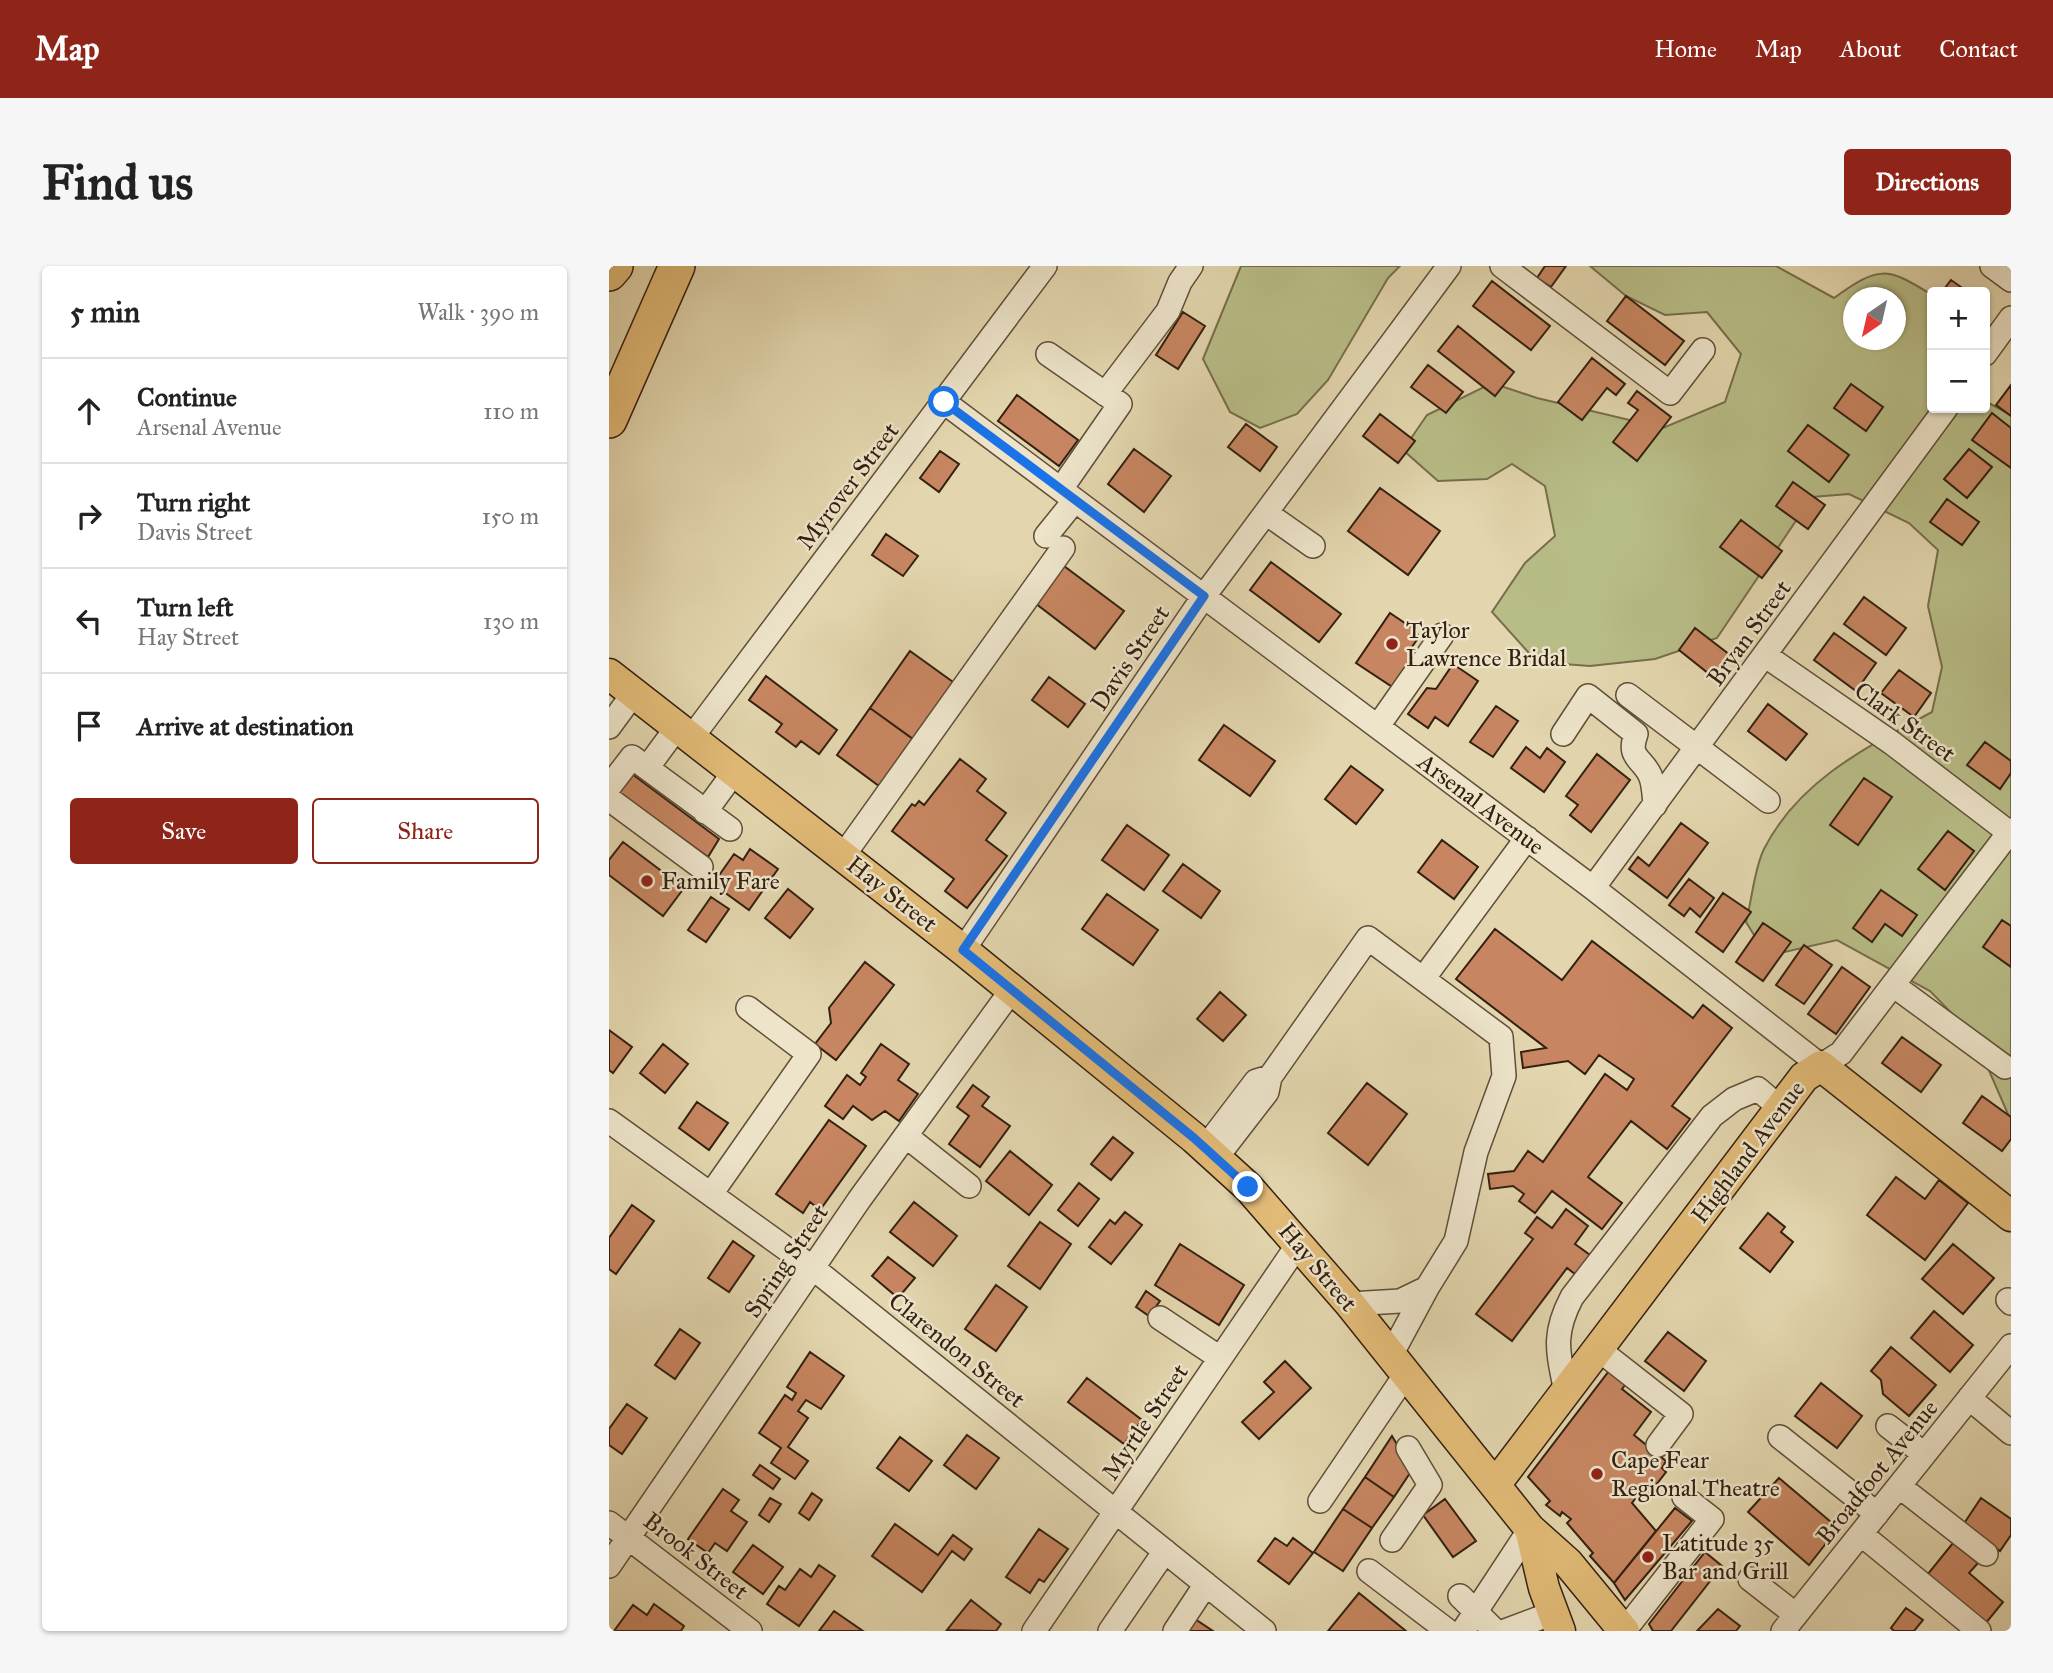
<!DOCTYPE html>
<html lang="en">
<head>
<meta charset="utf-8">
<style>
  body { margin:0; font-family:"IM FELL Great Primer",serif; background:#f6f6f6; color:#222 }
  .controls { position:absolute; right:21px; top:21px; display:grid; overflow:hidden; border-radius:7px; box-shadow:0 2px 5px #0004 }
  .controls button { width:63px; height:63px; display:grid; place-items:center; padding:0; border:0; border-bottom:2px solid #e0e0e0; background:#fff; color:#222; font:35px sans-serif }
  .compass { position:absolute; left:1234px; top:21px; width:63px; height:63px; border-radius:50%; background:#fff; box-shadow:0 2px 5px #0004; rotate:214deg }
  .stop { position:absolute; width:21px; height:21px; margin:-16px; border:5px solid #1a73e8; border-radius:50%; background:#fff }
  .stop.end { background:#1a73e8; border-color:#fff; box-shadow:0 2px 7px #0008 }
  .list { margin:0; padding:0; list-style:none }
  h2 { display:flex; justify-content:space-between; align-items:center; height:91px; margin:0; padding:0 28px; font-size:30px }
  h2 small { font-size:23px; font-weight:400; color:#767676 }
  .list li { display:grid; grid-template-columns:46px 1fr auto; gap:21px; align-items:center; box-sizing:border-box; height:105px; padding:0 28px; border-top:2px solid #e0e0e0 }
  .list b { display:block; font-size:26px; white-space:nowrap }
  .list p { margin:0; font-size:23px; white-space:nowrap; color:#767676 }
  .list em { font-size:23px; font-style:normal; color:#767676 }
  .actions { display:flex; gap:14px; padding:21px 28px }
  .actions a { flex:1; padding:16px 0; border:2px solid #8f2418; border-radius:7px; text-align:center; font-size:24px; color:#8f2418 }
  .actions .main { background:#8f2418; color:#fff }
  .icon { flex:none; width:38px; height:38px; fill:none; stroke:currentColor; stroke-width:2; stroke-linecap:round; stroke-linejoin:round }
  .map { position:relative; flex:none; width:1402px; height:1365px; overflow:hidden; border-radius:7px }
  header { display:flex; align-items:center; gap:42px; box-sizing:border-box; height:98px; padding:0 35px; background:#8f2418; color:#fff }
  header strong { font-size:33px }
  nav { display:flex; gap:38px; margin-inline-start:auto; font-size:24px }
  .intro { display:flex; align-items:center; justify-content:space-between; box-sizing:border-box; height:168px; padding:0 42px }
  h1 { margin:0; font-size:49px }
  .button { padding:18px 32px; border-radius:7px; background:#8f2418; color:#fff; font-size:24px; font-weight:700 }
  main { display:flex; gap:42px; padding:0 42px }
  aside { flex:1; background:#fff; border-radius:7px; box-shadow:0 2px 5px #0004 }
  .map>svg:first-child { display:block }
  .green { fill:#b8bd87; stroke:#766e4c; stroke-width:2; fill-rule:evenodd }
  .building { fill:#c78661; stroke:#332010; stroke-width:2 }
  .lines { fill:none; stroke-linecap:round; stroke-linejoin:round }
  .minor-casing { stroke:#5f4e38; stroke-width:26 }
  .major-casing { stroke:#332010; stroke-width:33 }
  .highway-casing { stroke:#332010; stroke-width:38 }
  .minor { stroke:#ede4ca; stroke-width:23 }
  .major { stroke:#e2bb77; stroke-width:30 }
  .highway { stroke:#e2bb77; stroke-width:35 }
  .route { stroke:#1a73e8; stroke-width:9 }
  .poi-dot { fill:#8f2418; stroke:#ede4ca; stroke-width:2.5 }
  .labels { text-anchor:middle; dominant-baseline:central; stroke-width:5; stroke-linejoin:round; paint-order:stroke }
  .street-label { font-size:24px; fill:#332010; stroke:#ede4ca }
  .poi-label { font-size:24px; fill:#332010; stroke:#ede4ca; text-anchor:start }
</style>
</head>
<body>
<header>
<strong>Map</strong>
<nav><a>Home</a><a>Map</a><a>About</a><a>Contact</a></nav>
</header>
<div class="intro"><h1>Find us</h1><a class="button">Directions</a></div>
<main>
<aside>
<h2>5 min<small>Walk · 390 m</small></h2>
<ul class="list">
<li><svg class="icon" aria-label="ahead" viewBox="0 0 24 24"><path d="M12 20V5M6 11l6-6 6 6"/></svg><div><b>Continue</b><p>Arsenal Avenue</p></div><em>110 m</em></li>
<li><svg class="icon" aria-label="right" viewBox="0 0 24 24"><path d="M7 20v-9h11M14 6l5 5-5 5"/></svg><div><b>Turn right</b><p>Davis Street</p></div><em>150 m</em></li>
<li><svg class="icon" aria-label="left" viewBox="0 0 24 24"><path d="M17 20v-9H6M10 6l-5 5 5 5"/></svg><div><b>Turn left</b><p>Hay Street</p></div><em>130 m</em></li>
<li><svg class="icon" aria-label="arrive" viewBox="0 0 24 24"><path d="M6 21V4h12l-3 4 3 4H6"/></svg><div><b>Arrive at destination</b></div></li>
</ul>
<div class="actions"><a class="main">Save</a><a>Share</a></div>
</aside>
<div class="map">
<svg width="1402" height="1365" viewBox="0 0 1402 1365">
  <rect width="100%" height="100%" fill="#e3d6ae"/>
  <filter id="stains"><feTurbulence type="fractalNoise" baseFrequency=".00286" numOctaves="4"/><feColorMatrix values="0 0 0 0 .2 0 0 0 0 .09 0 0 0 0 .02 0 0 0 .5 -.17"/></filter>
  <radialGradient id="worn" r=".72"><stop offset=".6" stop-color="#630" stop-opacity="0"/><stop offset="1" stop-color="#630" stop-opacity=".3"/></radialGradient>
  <!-- green -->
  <path class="green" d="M 632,0 L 791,0 L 779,12 L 719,114 L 688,148 L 651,162 L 621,146 L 594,93 Z
    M 981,0 L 1167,0 L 1225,32 C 1270,0 1277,0 1323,29 L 1323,142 L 1376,142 L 1376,135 L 1402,149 L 1402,855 L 1365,770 L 1321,725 L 1228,674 L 1158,690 L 1137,656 C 1143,634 1145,603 1155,583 C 1190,514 1258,481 1323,446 L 1333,401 L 1319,340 L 1329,284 L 1300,257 L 1240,228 L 1203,231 L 1108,372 L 1046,393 L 981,400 L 928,396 L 883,346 L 916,297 L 946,270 L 936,220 L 903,198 L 878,213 L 829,215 L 794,184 L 818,149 L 883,117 L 928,132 L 1054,162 L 1116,136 L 1132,88 L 1098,46 L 1056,49 L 1017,30 ZM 1244,32 L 1286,32 L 1286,74 L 1244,74 Z"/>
  <!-- building -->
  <path class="building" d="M 936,0 L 957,0 L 942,21 L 928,12 Z
    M 1342,14 L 1359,26 L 1333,26 Z
    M 883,15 L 941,60 L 922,84 L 864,40 Z
    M 1017,30 L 1075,75 L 1056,99 L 998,55 Z
    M 574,46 L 596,60 L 569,103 L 547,89 Z
    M 849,60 L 905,106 L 886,130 L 829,85 Z
    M 983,92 L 1016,118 L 1007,129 L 998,122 L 973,154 L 949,136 Z
    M 819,99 L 854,126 L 837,147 L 802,121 Z
    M 1242,118 L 1274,141 L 1257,165 L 1225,142 Z
    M 1402,119 L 1402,150 L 1387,139 Z
    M 1028,125 L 1062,151 L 1028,195 L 1004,176 L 1029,144 L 1019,137 Z
    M 408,129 L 469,174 L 450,200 L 389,155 Z
    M 1383,147 L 1402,162 L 1402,202 L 1363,174 Z
    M 771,148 L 806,175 L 789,197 L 754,170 Z
    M 637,158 L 668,181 L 651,205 L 619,181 Z
    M 1199,159 L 1240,189 L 1220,216 L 1179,185 Z
    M 525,183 L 562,210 L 535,246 L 499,218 Z
    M 1360,183 L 1383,201 L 1358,232 L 1335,213 Z
    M 331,185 L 350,198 L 330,226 L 311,212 Z
    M 1184,216 L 1216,239 L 1199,263 L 1167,240 Z
    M 771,222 L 831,265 L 799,309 L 739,265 Z
    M 1338,233 L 1370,256 L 1353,279 L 1321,256 Z
    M 1132,254 L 1173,285 L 1153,312 L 1111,281 Z
    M 277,268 L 309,290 L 294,310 L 263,289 Z
    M 662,296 L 732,348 L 710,376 L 641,324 Z
    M 455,300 L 515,345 L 486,383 L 426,337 Z
    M 1255,331 L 1297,362 L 1277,389 L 1235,358 Z
    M 781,347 L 806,364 L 810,371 L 800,385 L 805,392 L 785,422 L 747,397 Z
    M 1086,362 L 1121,389 L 1104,411 L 1070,384 Z
    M 1225,367 L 1267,397 L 1247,425 L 1205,394 Z
    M 301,385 L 344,416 L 304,473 L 261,442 Z
    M 844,398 L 869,415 L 839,460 L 826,451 L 819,462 L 799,448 L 818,422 L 827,423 Z
    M 1290,404 L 1322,427 L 1305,451 L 1272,427 Z
    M 157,410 L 228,464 L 210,488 L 192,475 L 187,481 L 167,466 L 173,458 L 140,434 Z
    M 440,411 L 476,438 L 459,461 L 423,434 Z
    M 1159,438 L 1198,468 L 1177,494 L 1139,465 Z
    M 887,440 L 909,455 L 884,491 L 861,476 Z
    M 261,442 L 304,473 L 270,520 L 228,489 Z
    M 615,459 L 666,495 L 641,530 L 590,494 Z
    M 1376,476 L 1402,495 L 1402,507 L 1391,523 L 1358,499 Z
    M 917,481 L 931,492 L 938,482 L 956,496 L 935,526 L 902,502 Z
    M 988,488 L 1021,514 L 982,566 L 961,549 L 969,539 L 957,530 Z
    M 351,493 L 377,513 L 368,525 L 397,547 L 377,574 L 398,590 L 358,642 L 336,625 L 345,613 L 283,565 L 303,538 L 306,540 L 310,535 L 315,539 Z
    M 742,500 L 774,524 L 747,558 L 716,533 Z
    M 23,508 L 110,573 L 99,591 L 8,525 Z
    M 1255,512 L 1283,531 L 1249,579 L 1221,559 Z
    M 1072,557 L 1099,577 L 1058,632 L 1020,603 L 1029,591 L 1040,600 Z
    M 518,559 L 560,589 L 535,624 L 493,594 Z
    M 1339,565 L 1365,585 L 1336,624 L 1309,603 Z
    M 833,574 L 869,601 L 845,633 L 809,606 Z
    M 14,576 L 75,622 L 54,650 L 0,609 L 0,594 Z
    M 141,583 L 169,603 L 140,644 L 104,618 L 125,588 L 134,594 Z
    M 574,598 L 611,625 L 592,652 L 554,625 Z
    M 1080,613 L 1105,632 L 1091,651 L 1081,642 L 1075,650 L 1060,639 Z
    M 179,623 L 204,643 L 181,672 L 156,652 Z
    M 1272,624 L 1308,649 L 1293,670 L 1276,658 L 1263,676 L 1244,662 Z
    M 1114,627 L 1142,646 L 1114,686 L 1087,666 Z
    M 498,628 L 549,664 L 524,699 L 473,663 Z
    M 102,631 L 120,643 L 97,676 L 79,664 Z
    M 1393,654 L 1402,660 L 1402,701 L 1374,681 Z
    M 1154,657 L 1182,676 L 1154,715 L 1127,696 Z
    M 886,663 L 953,714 L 983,675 L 1084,752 L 1094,739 L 1123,762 L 1063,840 L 1081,853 L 1058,883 L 1022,855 L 979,911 L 1013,937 L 993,963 L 943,925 L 926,947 L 910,935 L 915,928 L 904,920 L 881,923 L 879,908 L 905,905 L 919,885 L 934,896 L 996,808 L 1018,824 L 1025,813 L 990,789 L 976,808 L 959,795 L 914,802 L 912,786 L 937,782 L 847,713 Z
    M 1195,679 L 1223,699 L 1195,738 L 1167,719 Z
    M 256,696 L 285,719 L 227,794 L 206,778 L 222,757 L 220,742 Z
    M 1233,701 L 1261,721 L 1227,768 L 1199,748 Z
    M 611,726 L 637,749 L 614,775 L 588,753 Z
    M 0,764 L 23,781 L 4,807 L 0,804 Z
    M 1293,771 L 1332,799 L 1312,826 L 1273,797 Z
    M 54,778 L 79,798 L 56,827 L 31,807 Z
    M 272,778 L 300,798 L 289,814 L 309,828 L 290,855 L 276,845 L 263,854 L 244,840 L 234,853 L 216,840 L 238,809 L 251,819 L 257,811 L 252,807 Z
    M 758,817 L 798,848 L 759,899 L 719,867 Z
    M 364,819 L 380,831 L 373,840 L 401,860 L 371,901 L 340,878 L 360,850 L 348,841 Z
    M 1373,830 L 1402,851 L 1402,873 L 1393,885 L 1354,857 Z
    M 88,836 L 119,857 L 100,884 L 70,862 Z
    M 220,854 L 257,880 L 211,944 L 201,936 L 194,947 L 167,928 Z
    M 504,871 L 524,887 L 502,914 L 482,898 Z
    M 401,885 L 443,919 L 420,949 L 377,915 Z
    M 1287,911 L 1316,933 L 1330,914 L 1359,937 L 1316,994 L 1258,949 Z
    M 470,917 L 490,933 L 469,960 L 449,944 Z
    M 305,936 L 348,970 L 324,1000 L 281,966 Z
    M 23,939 L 45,955 L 7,1008 L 0,1003 L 0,972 Z
    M 957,943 L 979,960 L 966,978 L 981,989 L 966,1008 L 958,1002 L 903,1075 L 867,1048 L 924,973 L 916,967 L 928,951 L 943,962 Z
    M 516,946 L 533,959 L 502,998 L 480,981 L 501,954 L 506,958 Z
    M 1159,947 L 1176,961 L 1172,966 L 1184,976 L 1161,1006 L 1131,982 Z
    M 431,956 L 462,978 L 431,1023 L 399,1000 Z
    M 124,975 L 145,990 L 120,1026 L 99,1012 Z
    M 571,978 L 635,1019 L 610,1059 L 546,1019 Z
    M 1344,978 L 1385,1012 L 1354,1048 L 1313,1013 Z
    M 279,991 L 306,1012 L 289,1032 L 263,1010 Z
    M 387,1019 L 418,1041 L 387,1085 L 356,1063 Z
    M 537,1025 L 551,1035 L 540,1050 L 527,1041 Z
    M 1325,1045 L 1364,1079 L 1341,1106 L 1302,1072 Z
    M 71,1063 L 91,1077 L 66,1113 L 46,1099 Z
    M 1059,1066 L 1097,1095 L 1075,1125 L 1036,1095 Z
    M 1282,1081 L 1327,1119 L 1300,1150 L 1274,1128 L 1272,1114 L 1262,1105 Z
    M 201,1086 L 235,1110 L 212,1143 L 197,1134 L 189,1145 L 199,1152 L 179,1181 L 199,1195 L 186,1213 L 162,1197 L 172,1182 L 150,1167 L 176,1129 L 183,1134 L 187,1127 L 178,1121 Z
    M 676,1095 L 702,1122 L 650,1173 L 633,1156 L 665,1126 L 655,1116 Z
    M 1000,1105 L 1017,1118 L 1013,1123 L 1042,1146 L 1025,1169 L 1057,1195 L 1053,1202 L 1057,1206 L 1036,1233 L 1030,1228 L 1023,1237 L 1047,1265 L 1005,1317 L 981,1290 L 984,1287 L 958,1257 L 962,1253 L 953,1246 L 951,1250 L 937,1239 L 941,1235 L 919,1211 Z
    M 478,1112 L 533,1154 L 515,1178 L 459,1136 Z
    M 1212,1117 L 1253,1150 L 1228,1182 L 1186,1150 Z
    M 18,1138 L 38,1152 L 13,1188 L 0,1179 L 0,1163 Z
    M 358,1169 L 390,1192 L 367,1223 L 335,1199 Z
    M 783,1170 L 803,1204 L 785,1231 L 756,1211 Z
    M 291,1171 L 323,1195 L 300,1225 L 268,1202 Z
    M 151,1199 L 171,1213 L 164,1223 L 144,1209 Z
    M 756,1211 L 785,1231 L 763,1262 L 734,1243 Z
    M 1170,1212 L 1229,1262 L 1200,1299 L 1139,1246 Z
    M 114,1223 L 130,1234 L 122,1245 L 138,1256 L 118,1285 L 106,1277 L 99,1287 L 79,1273 Z
    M 203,1227 L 213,1234 L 200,1254 L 190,1247 Z
    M 161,1232 L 172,1238 L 160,1256 L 150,1249 Z
    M 1372,1232 L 1402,1253 L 1402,1269 L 1391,1285 L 1354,1259 Z
    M 836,1233 L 867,1275 L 844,1291 L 814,1249 Z
    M 1066,1242 L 1083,1255 L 1016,1334 L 1005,1317 Z
    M 734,1243 L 763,1262 L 734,1305 L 705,1286 Z
    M 286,1258 L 329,1289 L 344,1269 L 363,1283 L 355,1294 L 343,1285 L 313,1326 L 263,1290 Z
    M 430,1263 L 459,1283 L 435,1316 L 430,1313 L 421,1327 L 397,1311 Z
    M 666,1272 L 678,1280 L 684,1272 L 704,1287 L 680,1318 L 649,1295 Z
    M 1344,1277 L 1369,1297 L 1360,1307 L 1394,1336 L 1376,1358 L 1318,1309 Z
    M 144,1279 L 174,1301 L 154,1328 L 124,1306 Z
    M 1096,1286 L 1113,1300 L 1062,1365 L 1044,1365 L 1040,1358 Z
    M 210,1299 L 226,1310 L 190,1360 L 158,1338 L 170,1320 L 176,1324 L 191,1303 L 202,1311 Z
    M 750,1327 L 797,1365 L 719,1365 Z
    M 362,1334 L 392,1358 L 387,1365 L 338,1364 Z
    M 45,1338 L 75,1360 L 72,1365 L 5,1365 L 24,1339 L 38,1349 Z
    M 1297,1342 L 1314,1354 L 1305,1365 L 1285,1365 L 1282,1362 Z
    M 1109,1343 L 1131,1360 L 1127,1365 L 1088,1365 Z
    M 225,1345 L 254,1365 L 210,1365 Z
    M 583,1351 L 604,1365 L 574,1365 Z"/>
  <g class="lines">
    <!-- minor casing -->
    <g class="minor-casing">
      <path id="minor" d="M 893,0 L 1061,127 L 1094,84
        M 1383,0 L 1402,14
        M 439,88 L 511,138 L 452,223
        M 1376,88 L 1402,52
        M 496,128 L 559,45 L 571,16 L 582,0
        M 335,136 L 984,622 L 1212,800 L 1232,787 L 1402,564
        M 657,247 L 704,280
        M 437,270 L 466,234
        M 1157,390 L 1283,477 L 1402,568
        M 1019,429 L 1159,535
        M 769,460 L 833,369
        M 0,461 L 25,427
        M 954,468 L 979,430 L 1027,468 C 1018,492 1033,492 1041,509 C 1045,518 1045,529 1046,539
        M 83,471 L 436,0
        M 38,502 L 69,460
        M 0,521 L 23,491 L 121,563
        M 0,533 L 92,601
        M 96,546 L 126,505
        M 234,590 L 454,282
        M 984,622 L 1337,142
        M 354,684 L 595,330 L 840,0
        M 814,713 L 918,572
        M 1284,719 L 1396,801
        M 661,811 L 759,672 L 892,771 L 895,810 L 867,886 L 847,975 L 818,1022
        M 0,855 L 204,1002 L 655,1365
        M 297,870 L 360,920
        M 596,882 L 647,815 L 661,811 L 658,826 L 607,892
        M 102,928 L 200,788 L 139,742
        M 1399,1034 L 1402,1037
        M 741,1038 L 791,1035 L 818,1022 L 782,1089
        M 551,1052 L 611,1092
        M 989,1083 L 1072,1148 L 1049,1179
        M 957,1126 C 949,1086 943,1069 963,1031 L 1103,850 L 1125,833 L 1149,823 L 1171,842
        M 1360,1132 L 1402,1167
        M 1279,1160 L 1315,1188
        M 1171,1171 L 1268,1248
        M 1290,1220 L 1377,1288
        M 711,1235 L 797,1108
        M 0,1257 L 141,1365
        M 1252,1268 L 1370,1365
        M 783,1274 L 821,1219 L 799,1182
        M 0,1300 L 250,934 L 402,725
        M 760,1305 L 839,1365
        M 1141,1313 L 1187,1349
        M 851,1330 L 886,1365
        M 425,1365 L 690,977
        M 501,1365 L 556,1285
        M 566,1365 L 597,1318
        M 854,1365 L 921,1263
        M 896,1365 L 944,1347
        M 1015,1365 L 1103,1253 L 1075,1231
        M 1174,1365 L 1402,1080"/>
    </g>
    <!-- major casing -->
    <g class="major-casing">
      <path id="major" d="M 0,408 L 354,684 L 585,872 L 639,921 L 741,1038 L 921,1263 L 959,1297 L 1015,1365
        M 886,1219 L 1195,811 L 1212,800 L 1402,950
        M 921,1263 L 935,1322 L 951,1365"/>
    </g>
    <!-- highway casing -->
    <g class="highway-casing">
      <path id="highway" d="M 0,7 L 6,0
        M 0,154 L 68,0"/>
    </g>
    <!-- minor -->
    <use href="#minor" class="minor"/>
    <!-- major -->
    <use href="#major" class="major"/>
    <!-- highway -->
    <use href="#highway" class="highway"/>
  </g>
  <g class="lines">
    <!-- route -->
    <path class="route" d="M 335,136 L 595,330 L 354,684 L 585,872 L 639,921"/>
  </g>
  <!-- markers -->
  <g class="poi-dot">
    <circle cx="783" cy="378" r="7"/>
    <circle cx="38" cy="615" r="7"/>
    <circle cx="988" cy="1208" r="7"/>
    <circle cx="1039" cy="1291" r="7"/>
  </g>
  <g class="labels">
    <!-- street labels -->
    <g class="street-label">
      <text transform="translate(239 220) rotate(-53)">Myrover Street</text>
      <text transform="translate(1140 367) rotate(-54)">Bryan Street</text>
      <text transform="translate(521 392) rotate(-56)">Davis Street</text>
      <text transform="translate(1296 456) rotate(36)">Clark Street</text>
      <text transform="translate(872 538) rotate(37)">Arsenal Avenue</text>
      <text transform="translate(283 628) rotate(38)">Hay Street</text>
      <text transform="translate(1139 886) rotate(-53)">Highland Avenue</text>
      <text transform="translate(177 995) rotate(-56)">Spring Street</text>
      <text transform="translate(709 1001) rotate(50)">Hay Street</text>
      <text transform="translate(348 1084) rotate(39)">Clarendon Street</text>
      <text transform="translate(536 1156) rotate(-56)">Myrtle Street</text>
      <text transform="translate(1268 1206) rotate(-51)">Broadfoot Avenue</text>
      <text transform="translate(87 1290) rotate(38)">Brook Street</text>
    </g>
    <!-- poi labels -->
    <g class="poi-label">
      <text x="797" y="364">Taylor<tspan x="797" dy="28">Lawrence Bridal</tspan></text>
      <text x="52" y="615">Family Fare</text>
      <text x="1002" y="1194">Cape Fear<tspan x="1002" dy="28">Regional Theatre</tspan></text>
      <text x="1053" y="1277">Latitude 35<tspan x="1053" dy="28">Bar and Grill</tspan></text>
    </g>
  </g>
  <rect width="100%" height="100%" filter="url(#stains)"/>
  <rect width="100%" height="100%" fill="url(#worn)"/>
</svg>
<div class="controls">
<button>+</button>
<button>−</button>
</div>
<svg class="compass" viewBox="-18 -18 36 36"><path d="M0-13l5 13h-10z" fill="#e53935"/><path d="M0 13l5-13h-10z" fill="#767676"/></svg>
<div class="stop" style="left:335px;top:136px"></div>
<div class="stop end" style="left:639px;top:921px"></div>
</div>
</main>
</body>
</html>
